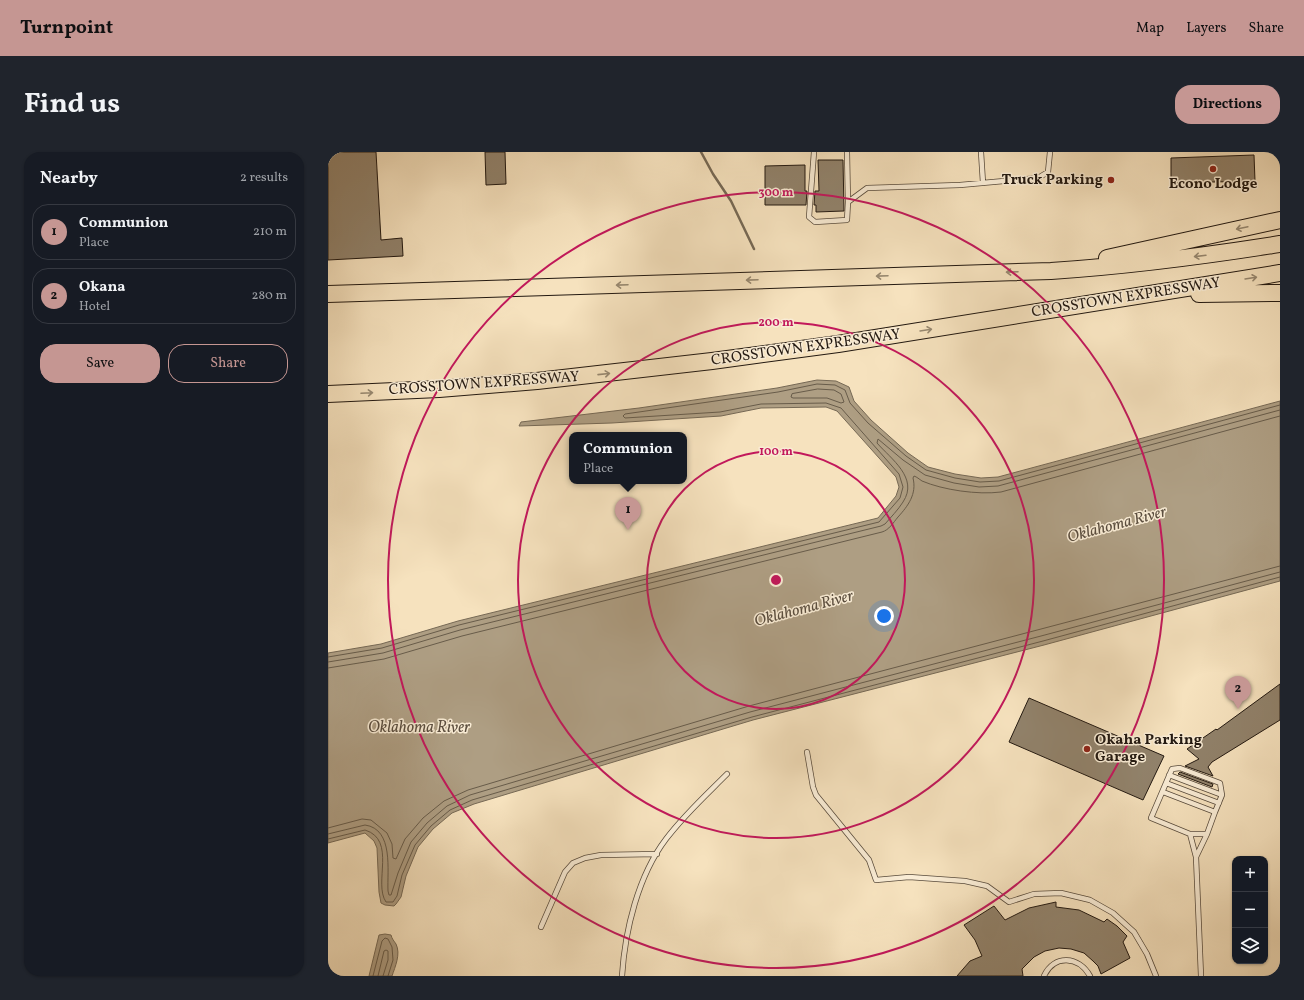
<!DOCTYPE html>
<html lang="en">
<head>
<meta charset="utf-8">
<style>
  body { margin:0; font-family:Vollkorn,serif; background:#20242c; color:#f1f3f6 }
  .controls { position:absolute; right:12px; bottom:12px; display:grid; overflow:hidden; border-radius:8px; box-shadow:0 1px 3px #0004 }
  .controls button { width:36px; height:36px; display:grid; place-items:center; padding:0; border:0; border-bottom:1px solid #363941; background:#171b24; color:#f1f3f6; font:20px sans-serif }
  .you { position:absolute; left:556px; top:464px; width:14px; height:14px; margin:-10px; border:3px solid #fff; border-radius:50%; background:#1a73e8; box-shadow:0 0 0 6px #1a73e833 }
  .badge { display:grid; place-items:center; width:26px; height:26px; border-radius:50%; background:#c59692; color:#111; font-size:13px; font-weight:700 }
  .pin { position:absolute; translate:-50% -33px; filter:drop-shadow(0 1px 2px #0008) }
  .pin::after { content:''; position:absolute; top:21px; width:14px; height:12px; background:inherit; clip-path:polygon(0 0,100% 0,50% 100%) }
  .popup { position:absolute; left:241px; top:280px; width:118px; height:52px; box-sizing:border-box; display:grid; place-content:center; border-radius:8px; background:#171b24; filter:drop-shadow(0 1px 3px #0005); font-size:13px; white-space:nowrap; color:#9ea1a6 }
  .popup b { font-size:15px; color:#f1f3f6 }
  .popup::after { content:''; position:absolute; left:50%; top:100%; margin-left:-8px; border:8px solid transparent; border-top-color:#171b24 }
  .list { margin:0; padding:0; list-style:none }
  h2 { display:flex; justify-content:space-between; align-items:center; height:52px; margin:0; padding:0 16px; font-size:17px }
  h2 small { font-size:13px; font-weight:400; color:#9ea1a6 }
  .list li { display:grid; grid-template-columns:26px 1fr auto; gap:12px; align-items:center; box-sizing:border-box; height:56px; margin:0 8px 8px; padding:0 8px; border:1px solid #363941; border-radius:16px }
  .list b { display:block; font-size:15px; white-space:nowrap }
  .list p { margin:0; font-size:13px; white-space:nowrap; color:#9ea1a6 }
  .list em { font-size:13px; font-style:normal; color:#9ea1a6 }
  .actions { display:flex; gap:8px; padding:12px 16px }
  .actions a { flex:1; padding:9px 0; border:1px solid #c59692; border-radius:16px; text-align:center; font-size:14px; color:#c59692 }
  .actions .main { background:#c59692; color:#111 }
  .icon { flex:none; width:22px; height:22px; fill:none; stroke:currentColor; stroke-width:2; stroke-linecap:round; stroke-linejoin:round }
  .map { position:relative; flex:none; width:952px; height:824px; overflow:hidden; border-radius:16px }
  header { display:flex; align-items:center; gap:24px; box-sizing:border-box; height:56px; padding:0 20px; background:#c59692; color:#111 }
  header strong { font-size:19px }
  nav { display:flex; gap:22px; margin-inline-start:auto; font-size:14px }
  .intro { display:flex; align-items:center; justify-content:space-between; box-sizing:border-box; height:96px; padding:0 24px }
  h1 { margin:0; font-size:28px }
  .button { padding:10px 18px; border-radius:16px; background:#c59692; color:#111; font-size:14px; font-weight:700 }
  main { display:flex; gap:24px; padding:0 24px }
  aside { flex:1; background:#171b24; border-radius:16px; box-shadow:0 1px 3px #0004 }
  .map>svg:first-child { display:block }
  .water { fill:#ae9e83; stroke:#766955 }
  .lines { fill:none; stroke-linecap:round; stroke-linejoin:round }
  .shore { stroke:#685c4a; stroke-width:1 }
  .stream { stroke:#766955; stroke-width:2.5 }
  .building { fill:#91826b; stroke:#231911 }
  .service-casing { stroke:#584b3c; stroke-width:6 }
  .motorway-casing { stroke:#231911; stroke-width:18 }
  .service { stroke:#f9ecd5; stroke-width:4.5 }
  .motorway { stroke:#f6e2be; stroke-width:16 }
  .oneway { stroke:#978870 }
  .ring { fill:none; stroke:#c2185b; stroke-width:2 }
  .poi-dot { fill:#8f2418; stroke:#f9ecd5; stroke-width:1.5 }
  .labels { text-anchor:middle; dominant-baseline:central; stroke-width:3; stroke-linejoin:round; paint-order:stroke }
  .poi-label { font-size:15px; font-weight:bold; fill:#231911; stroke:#f9ecd5; text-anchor:end }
  .street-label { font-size:15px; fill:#231911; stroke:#f9ecd5 }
  .water-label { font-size:16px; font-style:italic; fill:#5b4e3f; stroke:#f9ecd5 }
  .centre { fill:#c2185b; stroke:#f9ecd5; stroke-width:2 }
  .ring-label { font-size:12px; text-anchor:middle; font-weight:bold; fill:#c2185b; stroke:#f9ecd5; stroke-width:3; stroke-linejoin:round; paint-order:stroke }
</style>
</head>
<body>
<header>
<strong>Turnpoint</strong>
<nav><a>Map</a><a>Layers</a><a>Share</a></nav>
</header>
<div class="intro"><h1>Find us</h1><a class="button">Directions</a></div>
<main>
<aside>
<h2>Nearby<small>2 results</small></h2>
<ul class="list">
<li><span class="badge">1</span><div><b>Communion</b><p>Place</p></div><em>210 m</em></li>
<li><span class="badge">2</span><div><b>Okana</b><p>Hotel</p></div><em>280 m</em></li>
</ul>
<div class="actions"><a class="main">Save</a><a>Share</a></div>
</aside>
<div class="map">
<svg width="952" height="824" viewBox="0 0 952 824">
  <rect width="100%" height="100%" fill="#f6e2be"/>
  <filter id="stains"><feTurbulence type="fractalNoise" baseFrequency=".005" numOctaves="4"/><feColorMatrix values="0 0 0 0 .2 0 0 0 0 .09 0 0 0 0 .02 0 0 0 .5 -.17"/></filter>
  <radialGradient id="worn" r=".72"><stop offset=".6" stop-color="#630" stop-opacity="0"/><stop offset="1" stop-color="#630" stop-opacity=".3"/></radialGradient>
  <!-- water -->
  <path class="water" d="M 489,228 L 508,229 L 521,235 L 526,249 L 543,268 L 580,301 L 600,315 L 627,322 L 653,326 L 670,325 L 952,249 L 952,429 L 716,493 L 425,568 L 146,652 L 124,661 L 105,677 L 90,695 L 78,724 L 73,745 L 68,752 L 66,754 L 57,753 L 53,751 L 51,740 L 49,696 L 46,689 L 37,681 L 0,691 L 0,501 L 53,492 L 130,469 L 550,366 L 568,344 L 571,335 L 568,325 L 509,259 L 498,255 L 433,256 L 393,264 L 284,271 L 191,274 L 193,270 L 311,256 L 449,236 Z
    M 57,782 L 63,783 C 64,787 66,789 68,792 C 73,802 67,815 64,824 L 41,824 L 51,783 Z"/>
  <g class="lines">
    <!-- shore -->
    <path class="shore" d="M 490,237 L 506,238 L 513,242 L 516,250 L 513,251 L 499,246 L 465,246 L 463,245 L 464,242 Z
      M 0,505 L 54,496 L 131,473 L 551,370 L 572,346 L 575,335 L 571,322 L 513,256 L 498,251 L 433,252 L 392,260 L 297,266 L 295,264 L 297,262 L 450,240 L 489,232 L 507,233 L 517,238 L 522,251 L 540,271 L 578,304 L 598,318 L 627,326 L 652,330 L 671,329 L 952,253
      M 0,510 L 55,501 L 132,478 L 553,374 L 557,372 C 563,365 570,358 575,350 C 591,326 563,307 549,291 L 550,287 L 575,308 L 597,323 L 626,331 L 651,335 L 670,334 L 952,258
      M 0,516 L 56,507 L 134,484 L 554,380 C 561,378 565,371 570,365 C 580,354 589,342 585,326 L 586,324 C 589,325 591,327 594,329 C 615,338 650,343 673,340 L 952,264
      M 0,676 L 34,667 L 43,668 L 59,681 L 64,692 L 65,706 L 68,707 L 77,687 L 95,666 L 116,649 L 140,638 L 421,554 L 952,414
      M 0,682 L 37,673 C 66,677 59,719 60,739 L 61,743 L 63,743 L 70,721 L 83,690 L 99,671 L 119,654 L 142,643 L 422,560 L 713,484 L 952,420
      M 0,687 L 37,678 C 69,688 45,731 58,750 L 65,750 L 69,744 L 74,723 L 87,693 L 103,674 L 122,658 L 144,648 L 424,565 L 715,489 L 952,425
      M 45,824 L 54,789 L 57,786 L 60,787 L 64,795 L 65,808 L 60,824
      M 50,824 L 56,799 L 58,798 L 60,799 L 60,808 L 55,824"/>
    <!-- stream -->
    <path class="stream" d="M 373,0 L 385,22 L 403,49 L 426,97"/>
  </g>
  <!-- building -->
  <path class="building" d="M 0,0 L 48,0 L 53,88 L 74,86 L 75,104 L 0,108 Z
    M 157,0 L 177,0 L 178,32 L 158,33 Z
    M 926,3 L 927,29 L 843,31 L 843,6 Z
    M 490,8 L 515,8 L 516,59 L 488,60 L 488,53 L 486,53 L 487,39 L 491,39 Z
    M 477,13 L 477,39 L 479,39 L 478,53 L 437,53 L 437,14 Z
    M 952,532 L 952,568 L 884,610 L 880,615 L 885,624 L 857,614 L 871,607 L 859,597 L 888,577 L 889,578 Z
    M 701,546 L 836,604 L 815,648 L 681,590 Z
    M 852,620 L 885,632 L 884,635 L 850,622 Z
    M 728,750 L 728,755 L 751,758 L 776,770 L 779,767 L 789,774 L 799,784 L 795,790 L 802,806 L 773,822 L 770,814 L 765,809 L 756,801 L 743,797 L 731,796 L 717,799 L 706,805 L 694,817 L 695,824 L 629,824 L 642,809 L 654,804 L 647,788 L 636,773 L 666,754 L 677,768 L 701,756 Z"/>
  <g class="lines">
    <!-- service casing -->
    <g class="service-casing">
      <path id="service" d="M 486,0 L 481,65 L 487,70 L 519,68 L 520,50 L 539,36 L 632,33 L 710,26 L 720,20 L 722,0
        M 519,0 L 520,50
        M 653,0 L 655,31
        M 479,600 L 485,635 L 488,643 L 541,708 L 548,728 L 581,725 L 637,729 L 659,734 L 681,750 L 706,742 L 733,741 L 762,748 L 785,761 L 806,780 L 819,802 L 828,824
        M 841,623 L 894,643
        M 838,631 L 891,651
        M 835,640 L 887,660 L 879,682 L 862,682 L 823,666 L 844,617 L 852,616 L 892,631 L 894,643 L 887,660
        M 862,682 L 868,705 L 879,682
        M 868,705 L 873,824
        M 213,775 L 237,720 L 245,711 L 257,706 L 273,703 L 329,702
        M 294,824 C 297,778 310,724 338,687 C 356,663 378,643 399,622
        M 716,824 C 726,802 751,804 762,824"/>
    </g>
    <!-- motorway casing -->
    <g class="motorway-casing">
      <path id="motorway" d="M 779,106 L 952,68
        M 0,142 L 723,119 C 800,114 876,104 952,92
        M 871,142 L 952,141
        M 0,242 L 111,237 L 209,229 L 384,209 L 510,192 L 952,121"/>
    </g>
    <!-- service -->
    <use href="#service" class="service"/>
    <!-- motorway -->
    <use href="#motorway" class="motorway"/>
  </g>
  <!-- one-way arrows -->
  <defs><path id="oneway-shaft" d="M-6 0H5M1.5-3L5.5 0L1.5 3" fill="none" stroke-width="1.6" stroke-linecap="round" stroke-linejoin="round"/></defs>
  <g class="oneway">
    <use href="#oneway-shaft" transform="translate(914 76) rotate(168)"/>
    <use href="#oneway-shaft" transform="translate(872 104) rotate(173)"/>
    <use href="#oneway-shaft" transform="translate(684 120) rotate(178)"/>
    <use href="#oneway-shaft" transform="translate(554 124) rotate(178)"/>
    <use href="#oneway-shaft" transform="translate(923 126) rotate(-9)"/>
    <use href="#oneway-shaft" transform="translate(424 128) rotate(178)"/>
    <use href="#oneway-shaft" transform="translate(294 133) rotate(178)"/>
    <use href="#oneway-shaft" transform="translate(598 178) rotate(-9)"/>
    <use href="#oneway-shaft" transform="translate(276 222) rotate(-6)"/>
    <use href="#oneway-shaft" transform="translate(39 241) rotate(-3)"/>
  </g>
  <!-- distance rings -->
  <g class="ring">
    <circle cx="448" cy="428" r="129"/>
    <circle cx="448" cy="428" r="258"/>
    <circle cx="448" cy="428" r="388"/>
  </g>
  <!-- markers -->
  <g class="poi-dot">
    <circle cx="885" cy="17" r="4"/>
    <circle cx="783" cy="28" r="4"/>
    <circle cx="759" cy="597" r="4"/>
  </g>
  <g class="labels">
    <!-- poi labels -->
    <g class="poi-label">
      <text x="775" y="28">Truck Parking</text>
      <text x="885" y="32" text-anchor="middle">Econo Lodge</text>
      <text x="767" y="588" text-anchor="start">Okaha Parking<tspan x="767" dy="17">Garage</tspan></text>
    </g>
    <!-- street labels -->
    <g class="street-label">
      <text transform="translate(798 146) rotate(-9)">CROSSTOWN EXPRESSWAY</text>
      <text transform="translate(478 196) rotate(-8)">CROSSTOWN EXPRESSWAY</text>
      <text transform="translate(156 232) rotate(-4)">CROSSTOWN EXPRESSWAY</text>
    </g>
    <!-- water labels -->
    <g class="water-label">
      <text transform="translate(789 373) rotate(-15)">Oklahoma River</text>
      <text transform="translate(476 457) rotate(-15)">Oklahoma River</text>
      <text x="91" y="576">Oklahoma River</text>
    </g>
  </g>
  <circle cx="448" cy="428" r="6" class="centre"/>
  <g class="ring-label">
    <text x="448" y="44">300 m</text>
    <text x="448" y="174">200 m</text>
    <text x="448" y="303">100 m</text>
  </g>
  <rect width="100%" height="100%" filter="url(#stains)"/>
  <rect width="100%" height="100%" fill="url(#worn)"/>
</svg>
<div class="controls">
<button>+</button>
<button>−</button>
<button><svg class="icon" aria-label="layers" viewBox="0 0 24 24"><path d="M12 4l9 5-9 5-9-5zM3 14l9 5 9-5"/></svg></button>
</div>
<div class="you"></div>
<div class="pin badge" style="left:300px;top:378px">1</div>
<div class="popup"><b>Communion</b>Place</div>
<div class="pin badge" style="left:910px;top:557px">2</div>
</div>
</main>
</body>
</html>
